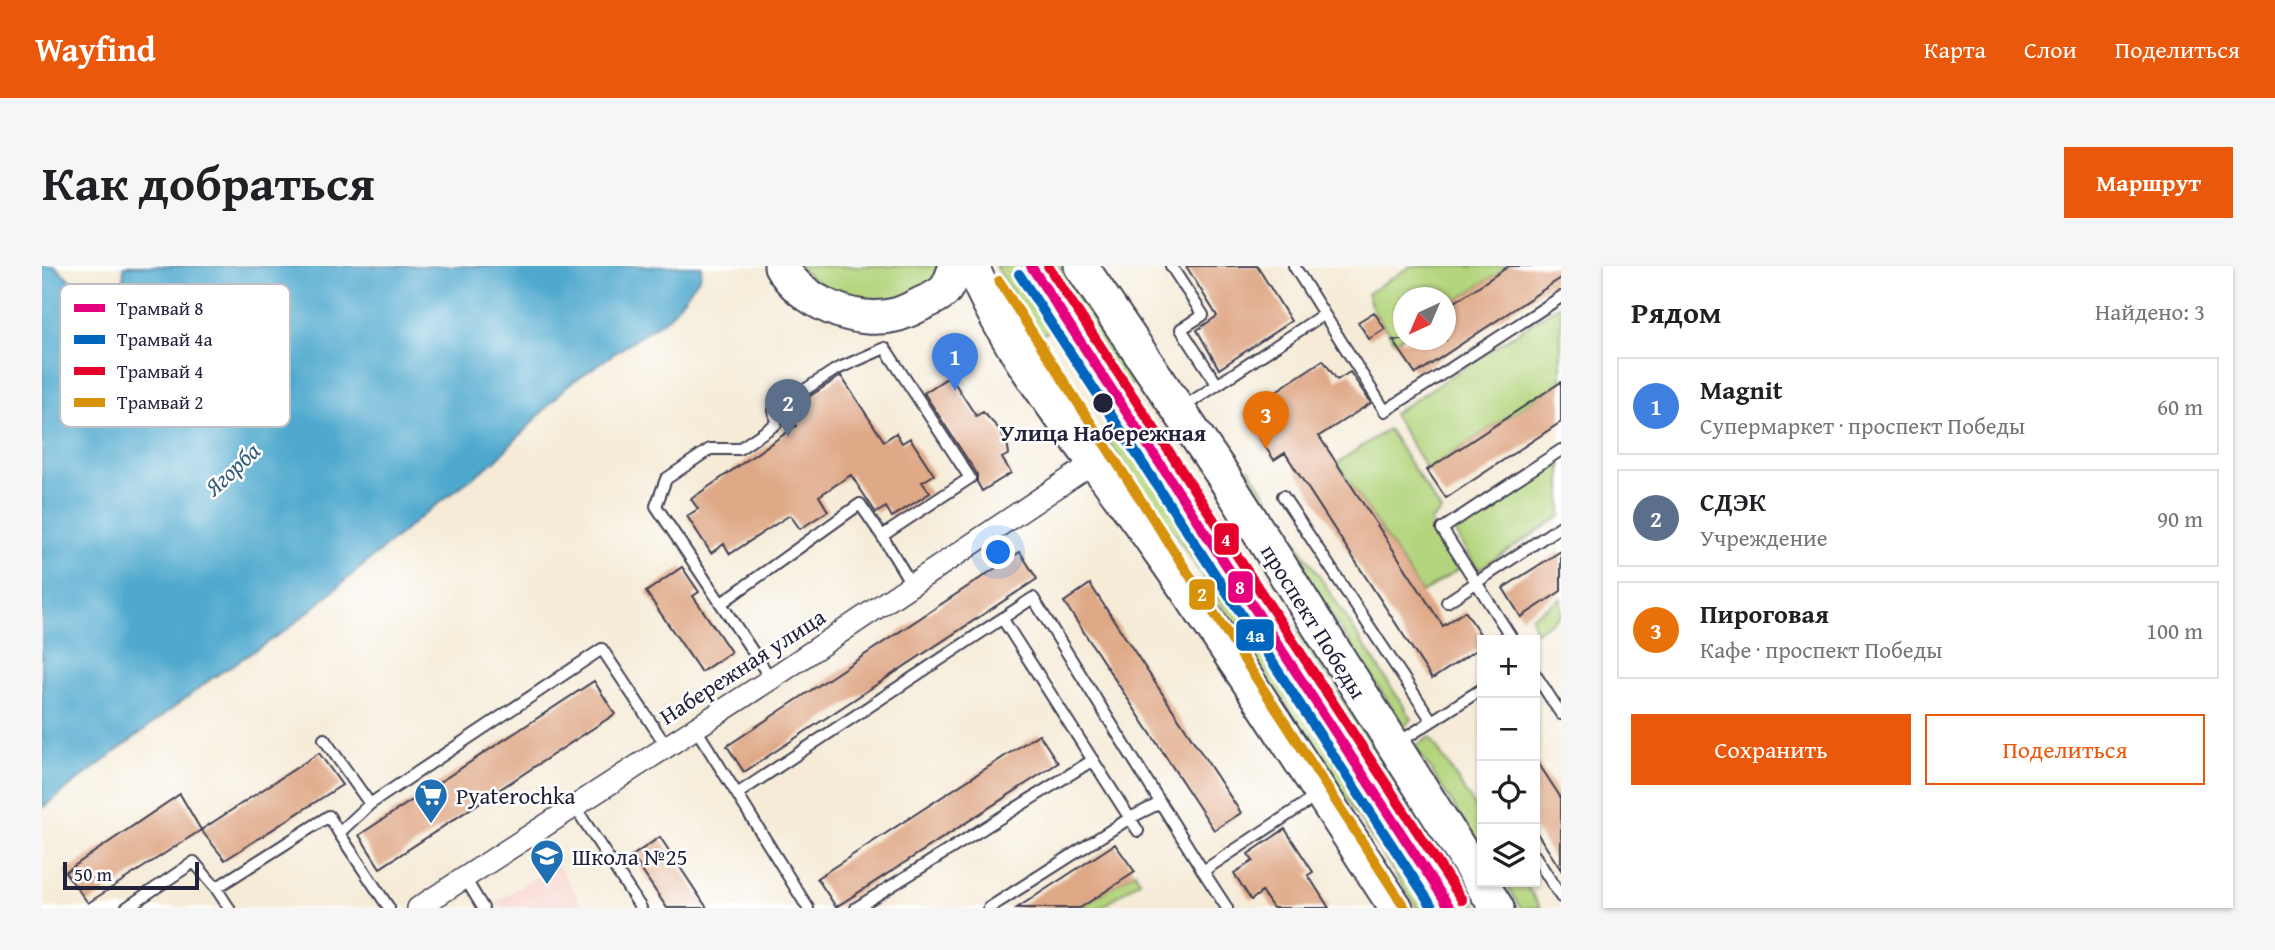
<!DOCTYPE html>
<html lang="ru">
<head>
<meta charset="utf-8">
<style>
  body { margin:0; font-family:"Gentium Book Plus",serif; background:#f6f6f6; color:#202124 }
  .controls { position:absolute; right:21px; bottom:21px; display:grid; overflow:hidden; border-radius:0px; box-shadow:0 2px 5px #0004 }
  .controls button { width:63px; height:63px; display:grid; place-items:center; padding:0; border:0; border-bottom:2px solid #e0e0e0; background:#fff; color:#202124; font:35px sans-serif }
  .compass { position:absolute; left:1351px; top:21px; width:63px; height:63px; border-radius:50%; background:#fff; box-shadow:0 2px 5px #0004; rotate:224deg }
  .scale { position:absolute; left:21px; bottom:18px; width:136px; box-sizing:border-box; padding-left:7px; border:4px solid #22223b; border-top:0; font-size:19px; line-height:24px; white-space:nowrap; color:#22223b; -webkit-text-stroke:5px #fff; paint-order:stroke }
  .you { position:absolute; left:957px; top:287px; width:24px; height:24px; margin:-18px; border:5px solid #fff; border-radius:50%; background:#1a73e8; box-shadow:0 0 0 10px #1a73e833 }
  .badge { display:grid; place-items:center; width:46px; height:46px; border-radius:50%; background:#ea580c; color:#fff; font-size:23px; font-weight:700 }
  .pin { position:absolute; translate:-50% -58px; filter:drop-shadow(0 2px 4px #0008) }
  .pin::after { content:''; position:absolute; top:37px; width:24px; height:21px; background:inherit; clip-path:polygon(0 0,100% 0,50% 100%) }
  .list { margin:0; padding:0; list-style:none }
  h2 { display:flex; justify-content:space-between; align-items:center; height:91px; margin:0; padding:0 28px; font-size:30px }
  h2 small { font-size:23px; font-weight:400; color:#757577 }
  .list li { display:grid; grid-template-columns:46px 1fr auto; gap:21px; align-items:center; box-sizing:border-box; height:98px; margin:0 14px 14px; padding:0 14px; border:2px solid #e0e0e0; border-radius:0px }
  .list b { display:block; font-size:26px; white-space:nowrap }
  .list p { margin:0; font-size:23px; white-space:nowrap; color:#757577 }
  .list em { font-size:23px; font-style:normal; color:#757577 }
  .actions { display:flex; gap:14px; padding:21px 28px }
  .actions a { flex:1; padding:16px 0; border:2px solid #ea580c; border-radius:0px; text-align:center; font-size:24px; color:#ea580c }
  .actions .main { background:#ea580c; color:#fff }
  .icon { flex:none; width:38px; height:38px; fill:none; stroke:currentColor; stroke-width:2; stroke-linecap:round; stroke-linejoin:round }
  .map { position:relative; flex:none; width:1519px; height:642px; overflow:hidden; border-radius:0px }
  header { display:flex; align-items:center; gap:42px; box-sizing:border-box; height:98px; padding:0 35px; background:#ea580c; color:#fff }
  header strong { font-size:33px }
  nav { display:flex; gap:38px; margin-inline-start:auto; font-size:24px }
  .intro { display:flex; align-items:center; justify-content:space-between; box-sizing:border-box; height:168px; padding:0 42px }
  h1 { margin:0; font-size:49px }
  .button { padding:18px 32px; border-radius:0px; background:#ea580c; color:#fff; font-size:24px; font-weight:700 }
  main { display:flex; gap:42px; padding:0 42px }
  aside { flex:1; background:#fff; border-radius:0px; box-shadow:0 2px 5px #0004 }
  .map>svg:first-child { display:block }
  .built { fill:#f7d0c9 }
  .green { fill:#b3d47b; stroke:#6a7b5b; stroke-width:2 }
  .water { fill:#50a9ce; stroke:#396684; stroke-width:2 }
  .building { fill:#dfa886 }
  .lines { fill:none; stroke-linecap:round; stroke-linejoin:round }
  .lane-casing { stroke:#424052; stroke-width:14 }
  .street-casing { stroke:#424052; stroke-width:24 }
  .primary-casing { stroke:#424052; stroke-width:37 }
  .lane { stroke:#fff; stroke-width:10 }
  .street { stroke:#fff; stroke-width:21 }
  .primary { stroke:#fff; stroke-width:33 }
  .tram-1-casing { stroke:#fff; stroke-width:16 }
  .tram-2-casing { stroke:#fff; stroke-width:16 }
  .tram-3-casing { stroke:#fff; stroke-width:16 }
  .tram-4-casing { stroke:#fff; stroke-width:16 }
  .tram-1 { stroke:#e5007d; stroke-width:10 }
  .tram-2 { stroke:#0065bd; stroke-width:10 }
  .tram-3 { stroke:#e4002b; stroke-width:10 }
  .tram-4 { stroke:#d79209; stroke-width:10 }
  .stop-dot { fill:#22223b; stroke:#fff; stroke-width:2.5 }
  .labels { text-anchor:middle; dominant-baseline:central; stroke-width:5; stroke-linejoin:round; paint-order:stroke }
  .stop-label { font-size:23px; font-weight:bold; fill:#22223b; stroke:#fff }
  .street-label { font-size:23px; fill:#22223b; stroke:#fff }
  .poi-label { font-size:23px; fill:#22223b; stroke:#fff; text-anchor:start }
  .water-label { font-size:24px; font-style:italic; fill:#375f7d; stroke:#fff }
  .key { fill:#fff; stroke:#bdbdc4; stroke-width:2 }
  .key-label { font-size:19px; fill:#22223b }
  .line-badge { stroke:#fff; stroke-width:2.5 }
  .badge-label { font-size:19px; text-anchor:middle; font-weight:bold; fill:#fff }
</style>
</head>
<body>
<header>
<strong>Wayfind</strong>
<nav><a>Карта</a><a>Слои</a><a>Поделиться</a></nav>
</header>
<div class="intro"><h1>Как добраться</h1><a class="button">Маршрут</a></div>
<main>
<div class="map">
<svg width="1519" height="642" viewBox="0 0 1519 642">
  <rect width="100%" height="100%" fill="#fff"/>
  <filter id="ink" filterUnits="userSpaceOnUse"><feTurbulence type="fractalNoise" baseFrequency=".0143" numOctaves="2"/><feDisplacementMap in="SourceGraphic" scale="14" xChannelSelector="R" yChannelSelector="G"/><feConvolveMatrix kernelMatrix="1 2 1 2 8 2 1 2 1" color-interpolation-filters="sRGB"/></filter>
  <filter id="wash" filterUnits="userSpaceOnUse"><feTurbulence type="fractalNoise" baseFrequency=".00686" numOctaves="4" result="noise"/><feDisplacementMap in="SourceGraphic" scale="28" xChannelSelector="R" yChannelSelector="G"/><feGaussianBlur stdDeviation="1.57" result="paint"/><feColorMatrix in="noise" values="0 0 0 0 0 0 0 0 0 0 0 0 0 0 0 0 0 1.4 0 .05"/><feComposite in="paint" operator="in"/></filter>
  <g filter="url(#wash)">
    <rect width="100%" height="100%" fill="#f5ebd7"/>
    <!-- built -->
    <path class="built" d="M 515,598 L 543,642 L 445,642 Z"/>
    <!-- green -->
    <path class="green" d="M 755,0 L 903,0 L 898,19 L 842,41 L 795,32 Z
      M 953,0 L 983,0 L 1021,56 L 997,71 Z
      M 995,0 L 1017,0 L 1093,116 L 1078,126 Z
      M 1369,0 L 1467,0 L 1404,42 L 1404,32 L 1362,32 L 1361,70 L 1353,76 L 1332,46 L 1325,28 Z
      M 1519,38 L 1519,116 L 1385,204 L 1351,148 Z
      M 1089,162 L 1397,642 L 1375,642 L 1134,269 L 1066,176 Z
      M 1346,163 L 1399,245 L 1388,256 L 1418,302 L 1380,327 L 1295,197 Z
      M 1519,196 L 1519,250 L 1436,304 L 1412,265 Z
      M 1207,202 L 1370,453 L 1362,460 L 1275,328 L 1254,286 L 1202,206 Z
      M 1167,229 L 1436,642 L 1413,642 L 1151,239 Z
      M 1519,332 L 1519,349 L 1494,366 L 1489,351 Z
      M 1388,471 L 1440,552 L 1440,583 L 1373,480 Z
      M 1093,606 L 1098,615 L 1058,642 L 1038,642 Z
      M 1462,616 L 1482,616 L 1499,642 L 1479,642 Z"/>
    <!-- water -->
    <path class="water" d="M 0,0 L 13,0 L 46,30 L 80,40 L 82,0 L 660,0 L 658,11 L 628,50 L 526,119 L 454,194 L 381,249 L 246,363 L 169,413 L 0,542 Z"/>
    <g id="blocks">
      <!-- building -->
      <path class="building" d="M 1144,0 L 1215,0 L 1249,55 L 1177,103 L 1155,64 L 1175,50 Z
        M 1467,0 L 1519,0 L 1519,12 L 1374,108 L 1351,74 L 1404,74 L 1404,42 Z
        M 1332,46 L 1343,63 L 1327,73 L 1316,56 Z
        M 1281,94 L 1295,114 L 1308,106 L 1329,137 L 1277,170 L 1401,360 L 1423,345 L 1442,374 L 1440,380 L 1390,413 L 1243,187 L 1232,194 L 1201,147 Z
        M 799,110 L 842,175 L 854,167 L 860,177 L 868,172 L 892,209 L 880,216 L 888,227 L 850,251 L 844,241 L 834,247 L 809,209 L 777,230 L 786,245 L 758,263 L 748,249 L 688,288 L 682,278 L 669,287 L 645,250 L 656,243 L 649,233 L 754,160 L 745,145 Z
        M 908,110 L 934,150 L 941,146 L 958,164 L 966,181 L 967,188 L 960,192 L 969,207 L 940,225 L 935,216 L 935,208 L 882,127 Z
        M 1519,116 L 1519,156 L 1404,232 L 1385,204 Z
        M 1519,285 L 1519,325 L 1479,351 L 1461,322 Z
        M 978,286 L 995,313 L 702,506 L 685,480 Z
        M 640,301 L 657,326 L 651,330 L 689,386 L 659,406 L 604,326 Z
        M 1048,318 L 1199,547 L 1172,564 L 1022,336 Z
        M 552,415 L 573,448 L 338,602 L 317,569 Z
        M 997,468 L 1016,497 L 794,641 L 775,612 Z
        M 277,487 L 300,519 L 183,594 L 159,564 Z
        M 1493,492 L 1519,532 L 1519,604 L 1493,564 Z
        M 138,528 L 159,564 L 46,637 L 23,606 Z
        M 1243,563 L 1271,606 L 1266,609 L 1287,642 L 1231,642 L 1220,626 L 1209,634 L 1192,607 L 1211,595 L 1206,588 Z
        M 618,571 L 665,642 L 625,642 L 590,590 Z
        M 1073,578 L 1093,606 L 1038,642 L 975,642 Z"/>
    </g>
  </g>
  <g filter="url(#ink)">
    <use href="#blocks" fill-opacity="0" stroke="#424052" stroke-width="2"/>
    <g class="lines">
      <!-- lane casing -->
      <g class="lane-casing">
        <path id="lane" d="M 1129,0 L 1161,49 L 1139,63 L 1175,118
          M 1282,48 L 1343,145 L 1519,31
          M 1140,142 L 1282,48 L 1252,0
          M 1241,230 L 1390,455
          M 681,336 L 818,238 L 840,270
          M 1405,336 L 1519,260
          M 960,352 L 1096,565
          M 1471,374 L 1400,263 L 1519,184
          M 1493,408 L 1519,448
          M 729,413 L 614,240 L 624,213 L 668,183 L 697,183 L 734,158 L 732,144 L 793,104 L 843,82 L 928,212 L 840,270 L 870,319
          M 654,463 L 695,528 L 991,332 L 1161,605
          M 282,473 L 328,538
          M 1354,478 L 1440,423
          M 695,528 L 766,642
          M 533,541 L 599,642
          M 1493,590 L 1519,631
          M 423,612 L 441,642
          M 84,642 L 152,596 L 174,622
          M 187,642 L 174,622 L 287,550 L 297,567
          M 347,642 L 297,567 L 328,538 L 560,383 L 625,481
          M 814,642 L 1051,494
          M 947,642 L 1088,552 L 1118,537
          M 1185,642 L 1161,605 L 1276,529"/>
      </g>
      <!-- street casing -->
      <g class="street-casing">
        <path id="street" d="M 376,642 L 729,413 L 1051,197"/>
      </g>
      <!-- primary casing -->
      <g class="primary-casing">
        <path id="primary" d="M 739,0 C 759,36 814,59 853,49 C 862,47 871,42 879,38 C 886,35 897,30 902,25 C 908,19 911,7 914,0
          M 930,0 C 970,100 1055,194 1116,283 C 1199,400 1275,522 1354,642
          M 1039,0 L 1180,208 L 1455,642"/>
      </g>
      <!-- lane -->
      <use href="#lane" class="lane"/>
      <!-- street -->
      <use href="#street" class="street"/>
      <!-- primary -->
      <use href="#primary" class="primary"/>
      <!-- tram-1 casing -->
      <g class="tram-1-casing">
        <path id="tram-1" d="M 989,0 L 1408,642"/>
      </g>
      <!-- tram-2 casing -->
      <g class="tram-2-casing">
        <path id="tram-2" d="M 977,8 L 1391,642"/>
      </g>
      <!-- tram-3 casing -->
      <g class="tram-3-casing">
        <path id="tram-3" d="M 1006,0 L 1420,634"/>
      </g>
      <!-- tram-4 casing -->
      <g class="tram-4-casing">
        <path id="tram-4" d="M 957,15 L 1363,642"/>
      </g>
      <!-- tram-1 -->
      <use href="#tram-1" class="tram-1"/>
      <!-- tram-2 -->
      <use href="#tram-2" class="tram-2"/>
      <!-- tram-3 -->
      <use href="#tram-3" class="tram-3"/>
      <!-- tram-4 -->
      <use href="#tram-4" class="tram-4"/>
    </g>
  </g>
  <!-- icons -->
  <defs>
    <g id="supermarket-pin" transform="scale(1.75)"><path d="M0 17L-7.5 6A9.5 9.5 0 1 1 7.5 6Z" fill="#1f6fb2" stroke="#fff"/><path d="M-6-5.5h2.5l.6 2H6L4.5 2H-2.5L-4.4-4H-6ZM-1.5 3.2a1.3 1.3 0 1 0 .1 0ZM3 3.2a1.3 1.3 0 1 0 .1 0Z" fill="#fff"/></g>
    <g id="school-pin" transform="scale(1.75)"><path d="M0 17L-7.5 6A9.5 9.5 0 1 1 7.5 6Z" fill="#1f6fb2" stroke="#fff"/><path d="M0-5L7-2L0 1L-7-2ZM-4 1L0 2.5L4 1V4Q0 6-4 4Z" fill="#fff"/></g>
  </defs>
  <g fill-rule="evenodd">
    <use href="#supermarket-pin" x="389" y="529"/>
    <use href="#school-pin" x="505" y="590"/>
  </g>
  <!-- markers -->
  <circle class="stop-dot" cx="1061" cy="137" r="11"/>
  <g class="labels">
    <!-- stop labels -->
    <g class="stop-label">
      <text x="1061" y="166">Улица Набережная</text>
    </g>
    <!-- street labels -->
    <g class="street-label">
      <text transform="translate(1272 355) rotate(58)">проспект Победы</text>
      <text transform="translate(700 400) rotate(-33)">Набережная улица</text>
    </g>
    <!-- poi labels -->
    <g class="poi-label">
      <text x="414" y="529">Pyaterochka</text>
      <text x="530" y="590">Школа №25</text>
    </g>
    <!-- water labels -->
    <g class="water-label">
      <text transform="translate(190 203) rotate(-43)">Ягорба</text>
    </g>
  </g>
  <!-- legend -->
  <rect x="18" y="18" width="230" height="143" rx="10" class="key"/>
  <rect x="32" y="38" width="31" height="8" fill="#e5007d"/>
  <rect x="32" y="69" width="31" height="9" fill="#0065bd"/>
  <rect x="32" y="101" width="31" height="8" fill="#e4002b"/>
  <rect x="32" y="132" width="31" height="9" fill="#d79209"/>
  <g class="key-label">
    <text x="75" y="49">Трамвай 8</text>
    <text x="75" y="80">Трамвай 4а</text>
    <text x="75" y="112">Трамвай 4</text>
    <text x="75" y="143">Трамвай 2</text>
  </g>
  <g class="line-badge">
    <rect x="1171" y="256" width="27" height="34" rx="7" fill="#e4002b"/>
    <rect x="1185" y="304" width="27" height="34" rx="7" fill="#e5007d"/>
    <rect x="1146" y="312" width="28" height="33" rx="7" fill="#d79209"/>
    <rect x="1193" y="352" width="40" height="34" rx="7" fill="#0065bd"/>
  </g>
  <g class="badge-label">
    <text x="1184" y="280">4</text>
    <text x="1198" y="328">8</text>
    <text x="1160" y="335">2</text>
    <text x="1213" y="376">4а</text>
  </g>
</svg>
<div class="controls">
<button>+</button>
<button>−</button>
<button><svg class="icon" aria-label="locate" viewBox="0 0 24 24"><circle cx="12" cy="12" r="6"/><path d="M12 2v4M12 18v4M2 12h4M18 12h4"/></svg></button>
<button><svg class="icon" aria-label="layers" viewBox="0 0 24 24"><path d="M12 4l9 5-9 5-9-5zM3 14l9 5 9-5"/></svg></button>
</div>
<svg class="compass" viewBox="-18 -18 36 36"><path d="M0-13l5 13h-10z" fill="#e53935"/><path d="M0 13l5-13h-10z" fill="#757577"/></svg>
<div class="scale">50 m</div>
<div class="you"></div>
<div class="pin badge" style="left:913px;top:125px;background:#3f7fe0">1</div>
<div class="pin badge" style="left:746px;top:171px;background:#5c6f8a">2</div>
<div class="pin badge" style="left:1224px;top:183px;background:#e8710a">3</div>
</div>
<aside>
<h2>Рядом<small>Найдено: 3</small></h2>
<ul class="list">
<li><span class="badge" style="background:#3f7fe0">1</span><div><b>Magnit</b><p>Супермаркет · проспект Победы</p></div><em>60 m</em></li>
<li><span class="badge" style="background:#5c6f8a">2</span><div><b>СДЭК</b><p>Учреждение</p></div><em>90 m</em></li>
<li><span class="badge" style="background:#e8710a">3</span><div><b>Пироговая</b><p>Кафе · проспект Победы</p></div><em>100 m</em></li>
</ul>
<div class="actions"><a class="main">Сохранить</a><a>Поделиться</a></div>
</aside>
</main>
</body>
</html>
